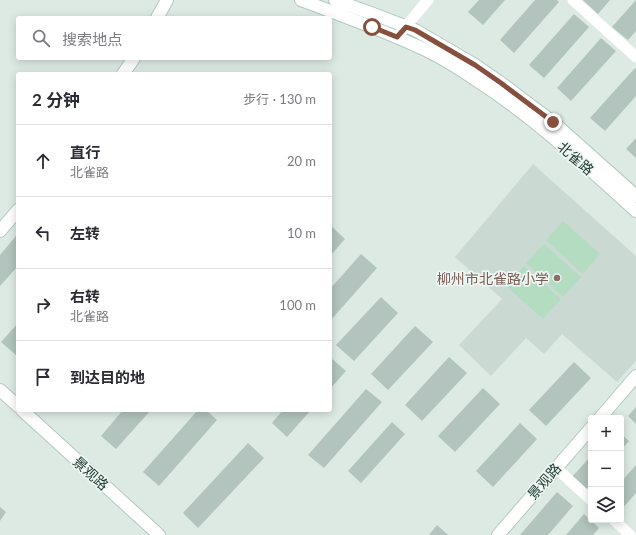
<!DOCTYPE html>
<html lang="zh">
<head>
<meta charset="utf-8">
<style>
  body { margin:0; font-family:Lato,"Noto Sans SC",sans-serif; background:#f2f2f3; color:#2b2b33 }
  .controls { position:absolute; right:12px; bottom:12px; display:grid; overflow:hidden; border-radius:4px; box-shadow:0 2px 10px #0003 }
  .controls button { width:36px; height:36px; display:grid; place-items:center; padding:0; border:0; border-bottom:1px solid #e1e1e2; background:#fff; color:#2b2b33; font:20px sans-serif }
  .stop { position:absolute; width:12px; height:12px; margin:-9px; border:3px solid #87503e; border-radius:50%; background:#fff }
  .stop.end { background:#87503e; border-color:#fff; box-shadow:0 1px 4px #0008 }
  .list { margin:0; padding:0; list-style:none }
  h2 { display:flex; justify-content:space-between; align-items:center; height:52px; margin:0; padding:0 16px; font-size:17px }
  h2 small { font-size:13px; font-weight:400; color:#7c7c81 }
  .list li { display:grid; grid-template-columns:26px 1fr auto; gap:12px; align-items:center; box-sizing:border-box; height:72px; padding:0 16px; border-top:1px solid #e1e1e2 }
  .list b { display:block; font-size:15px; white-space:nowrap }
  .list p { margin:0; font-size:13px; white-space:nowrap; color:#7c7c81 }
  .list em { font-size:13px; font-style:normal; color:#7c7c81 }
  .icon { flex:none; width:22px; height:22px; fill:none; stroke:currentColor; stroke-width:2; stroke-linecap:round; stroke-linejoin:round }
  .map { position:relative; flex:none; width:636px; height:535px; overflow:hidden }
  .search { position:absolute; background:#fff; box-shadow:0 2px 10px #0003; left:16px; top:16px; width:316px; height:44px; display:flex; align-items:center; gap:10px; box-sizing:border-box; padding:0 14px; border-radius:4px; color:#7c7c81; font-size:15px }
  .panel { position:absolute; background:#fff; box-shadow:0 2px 10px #0003; left:16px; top:72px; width:316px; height:340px; border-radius:4px }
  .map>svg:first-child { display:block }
  .built { fill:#cbd9d3 }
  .green { fill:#b4dcc0 }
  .building { fill:#b2c4bd }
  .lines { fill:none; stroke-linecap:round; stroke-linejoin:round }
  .secondary-casing { stroke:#b0cac1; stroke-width:14 }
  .street { stroke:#fff; stroke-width:11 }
  .secondary { stroke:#fff; stroke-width:12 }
  .route { stroke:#87503e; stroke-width:5 }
  .education-dot { fill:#8d6e63; stroke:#edf6f2; stroke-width:1.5 }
  .labels { text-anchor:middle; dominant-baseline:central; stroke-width:3.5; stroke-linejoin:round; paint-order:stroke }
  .street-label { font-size:14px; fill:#1e3933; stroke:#edf6f2 }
  .education-label { font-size:14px; fill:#785e54; stroke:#edf6f2; text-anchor:end }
</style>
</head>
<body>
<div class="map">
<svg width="636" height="535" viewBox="0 0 636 535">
  <rect width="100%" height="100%" fill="#ddeae4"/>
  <!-- built -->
  <path class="built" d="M 533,164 L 636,256 L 636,361 L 617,382 L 562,334 L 544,354 L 526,338 L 491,376 L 459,345 L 502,299 L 455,257 Z"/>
  <!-- green -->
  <path class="green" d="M 563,221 L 600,254 L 583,274 L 546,240 Z
    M 544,244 L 581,277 L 563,297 L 526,263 Z
    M 524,266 L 561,299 L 543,319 L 506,286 Z"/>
  <!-- building -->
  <path class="building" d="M 479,0 L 505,0 L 483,25 L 468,12 Z
    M 535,0 L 557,0 L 559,2 L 514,53 L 500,40 Z
    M 583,0 L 610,0 L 598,14 Z
    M 636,0 L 636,31 L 628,40 L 612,27 Z
    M 574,14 L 589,27 L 544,78 L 529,65 Z
    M 601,38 L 616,51 L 571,101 L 557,88 Z
    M 635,68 L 636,69 L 636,96 L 605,131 L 590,118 Z
    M 636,138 L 636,158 L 626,149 Z
    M 330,225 L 345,239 L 330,256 Z
    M 16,236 L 18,238 L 18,266 L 0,286 L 0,255 Z
    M 361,254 L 377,268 L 330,321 L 330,289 Z
    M 381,297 L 398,313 L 354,361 L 336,345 Z
    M 18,323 L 18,355 L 17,356 L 1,342 Z
    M 415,326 L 433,342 L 388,390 L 371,374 Z
    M 330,357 L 346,371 L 330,389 Z
    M 449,357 L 467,373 L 422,421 L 405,405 Z
    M 574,362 L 591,378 L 546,426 L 529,410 Z
    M 483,388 L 500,404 L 455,452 L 438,436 Z
    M 366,389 L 382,402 L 324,468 L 308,455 Z
    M 636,407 L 636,424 L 628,416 Z
    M 123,410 L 151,410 L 116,449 L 101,436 Z
    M 198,410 L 206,410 L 217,420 L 159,486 L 143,472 Z
    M 283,410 L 311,410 L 287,437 L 272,423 Z
    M 392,422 L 405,434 L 361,483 L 348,471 Z
    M 520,423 L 537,439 L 493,487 L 476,471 Z
    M 621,434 L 629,441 L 621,450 Z
    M 248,443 L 264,458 L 198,528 L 183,513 Z
    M 591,456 L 591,484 L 585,491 L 571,478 Z
    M 636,465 L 636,493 L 621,510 L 621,482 Z
    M 557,492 L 573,506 L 548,535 L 520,535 Z
    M 0,507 L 6,512 L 0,521 Z
    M 584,514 L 599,528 L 593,535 L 566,535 Z
    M 437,525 L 448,535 L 429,535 Z"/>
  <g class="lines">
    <!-- secondary casing -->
    <g class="secondary-casing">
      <path id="secondary" d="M 301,0 C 340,15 381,29 419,47 C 440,56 460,69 479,82 C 536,119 586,166 636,211
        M 335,0 L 376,15 L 415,30 L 475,65 L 501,83 L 553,122 L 636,196
        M 157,18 L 167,0
        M 123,74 L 134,58
        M 0,231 L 18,210
        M 0,390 L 18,406
        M 22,410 L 159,535
        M 600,418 L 636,376
        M 498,535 L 591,428"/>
    </g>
    <!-- street -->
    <path class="street" d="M 573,0 L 636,57
      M 401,32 L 428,0
      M 556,468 L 591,500
      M 614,520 L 630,535"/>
    <!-- secondary -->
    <use href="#secondary" class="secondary"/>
  </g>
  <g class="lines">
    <!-- route -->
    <path class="route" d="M 372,27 L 397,37 L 406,27 L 415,30 L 475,65 L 501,83 L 553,122"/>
  </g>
  <!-- markers -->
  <circle class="education-dot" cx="557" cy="278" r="4"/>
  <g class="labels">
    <!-- street labels -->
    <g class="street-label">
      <text transform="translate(576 158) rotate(41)">北雀路</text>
      <text transform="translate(91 473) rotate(42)">景观路</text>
      <text transform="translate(544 481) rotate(-49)">景观路</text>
    </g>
    <!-- education labels -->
    <g class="education-label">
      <text x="549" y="278">柳州市北雀路小学</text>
    </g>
  </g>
</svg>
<div class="controls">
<button>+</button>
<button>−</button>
<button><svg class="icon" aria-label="layers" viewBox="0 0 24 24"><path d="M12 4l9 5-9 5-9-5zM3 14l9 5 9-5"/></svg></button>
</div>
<div class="stop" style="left:372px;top:27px"></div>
<div class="stop end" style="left:553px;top:122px"></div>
<div class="search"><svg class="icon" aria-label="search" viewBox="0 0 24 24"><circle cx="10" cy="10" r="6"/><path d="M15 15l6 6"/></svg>搜索地点</div>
<section class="panel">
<h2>2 分钟<small>步行 · 130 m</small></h2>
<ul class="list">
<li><svg class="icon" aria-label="ahead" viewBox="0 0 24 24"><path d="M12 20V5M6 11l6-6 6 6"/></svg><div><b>直行</b><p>北雀路</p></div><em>20 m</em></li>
<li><svg class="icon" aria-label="left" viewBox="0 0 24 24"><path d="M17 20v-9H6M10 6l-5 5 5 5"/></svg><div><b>左转</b></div><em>10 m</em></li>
<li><svg class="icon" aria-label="right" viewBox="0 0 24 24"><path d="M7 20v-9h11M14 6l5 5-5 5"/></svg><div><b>右转</b><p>北雀路</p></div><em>100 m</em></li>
<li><svg class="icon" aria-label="arrive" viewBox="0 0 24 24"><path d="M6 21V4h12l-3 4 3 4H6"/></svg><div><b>到达目的地</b></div></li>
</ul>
</section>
</div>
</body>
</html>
